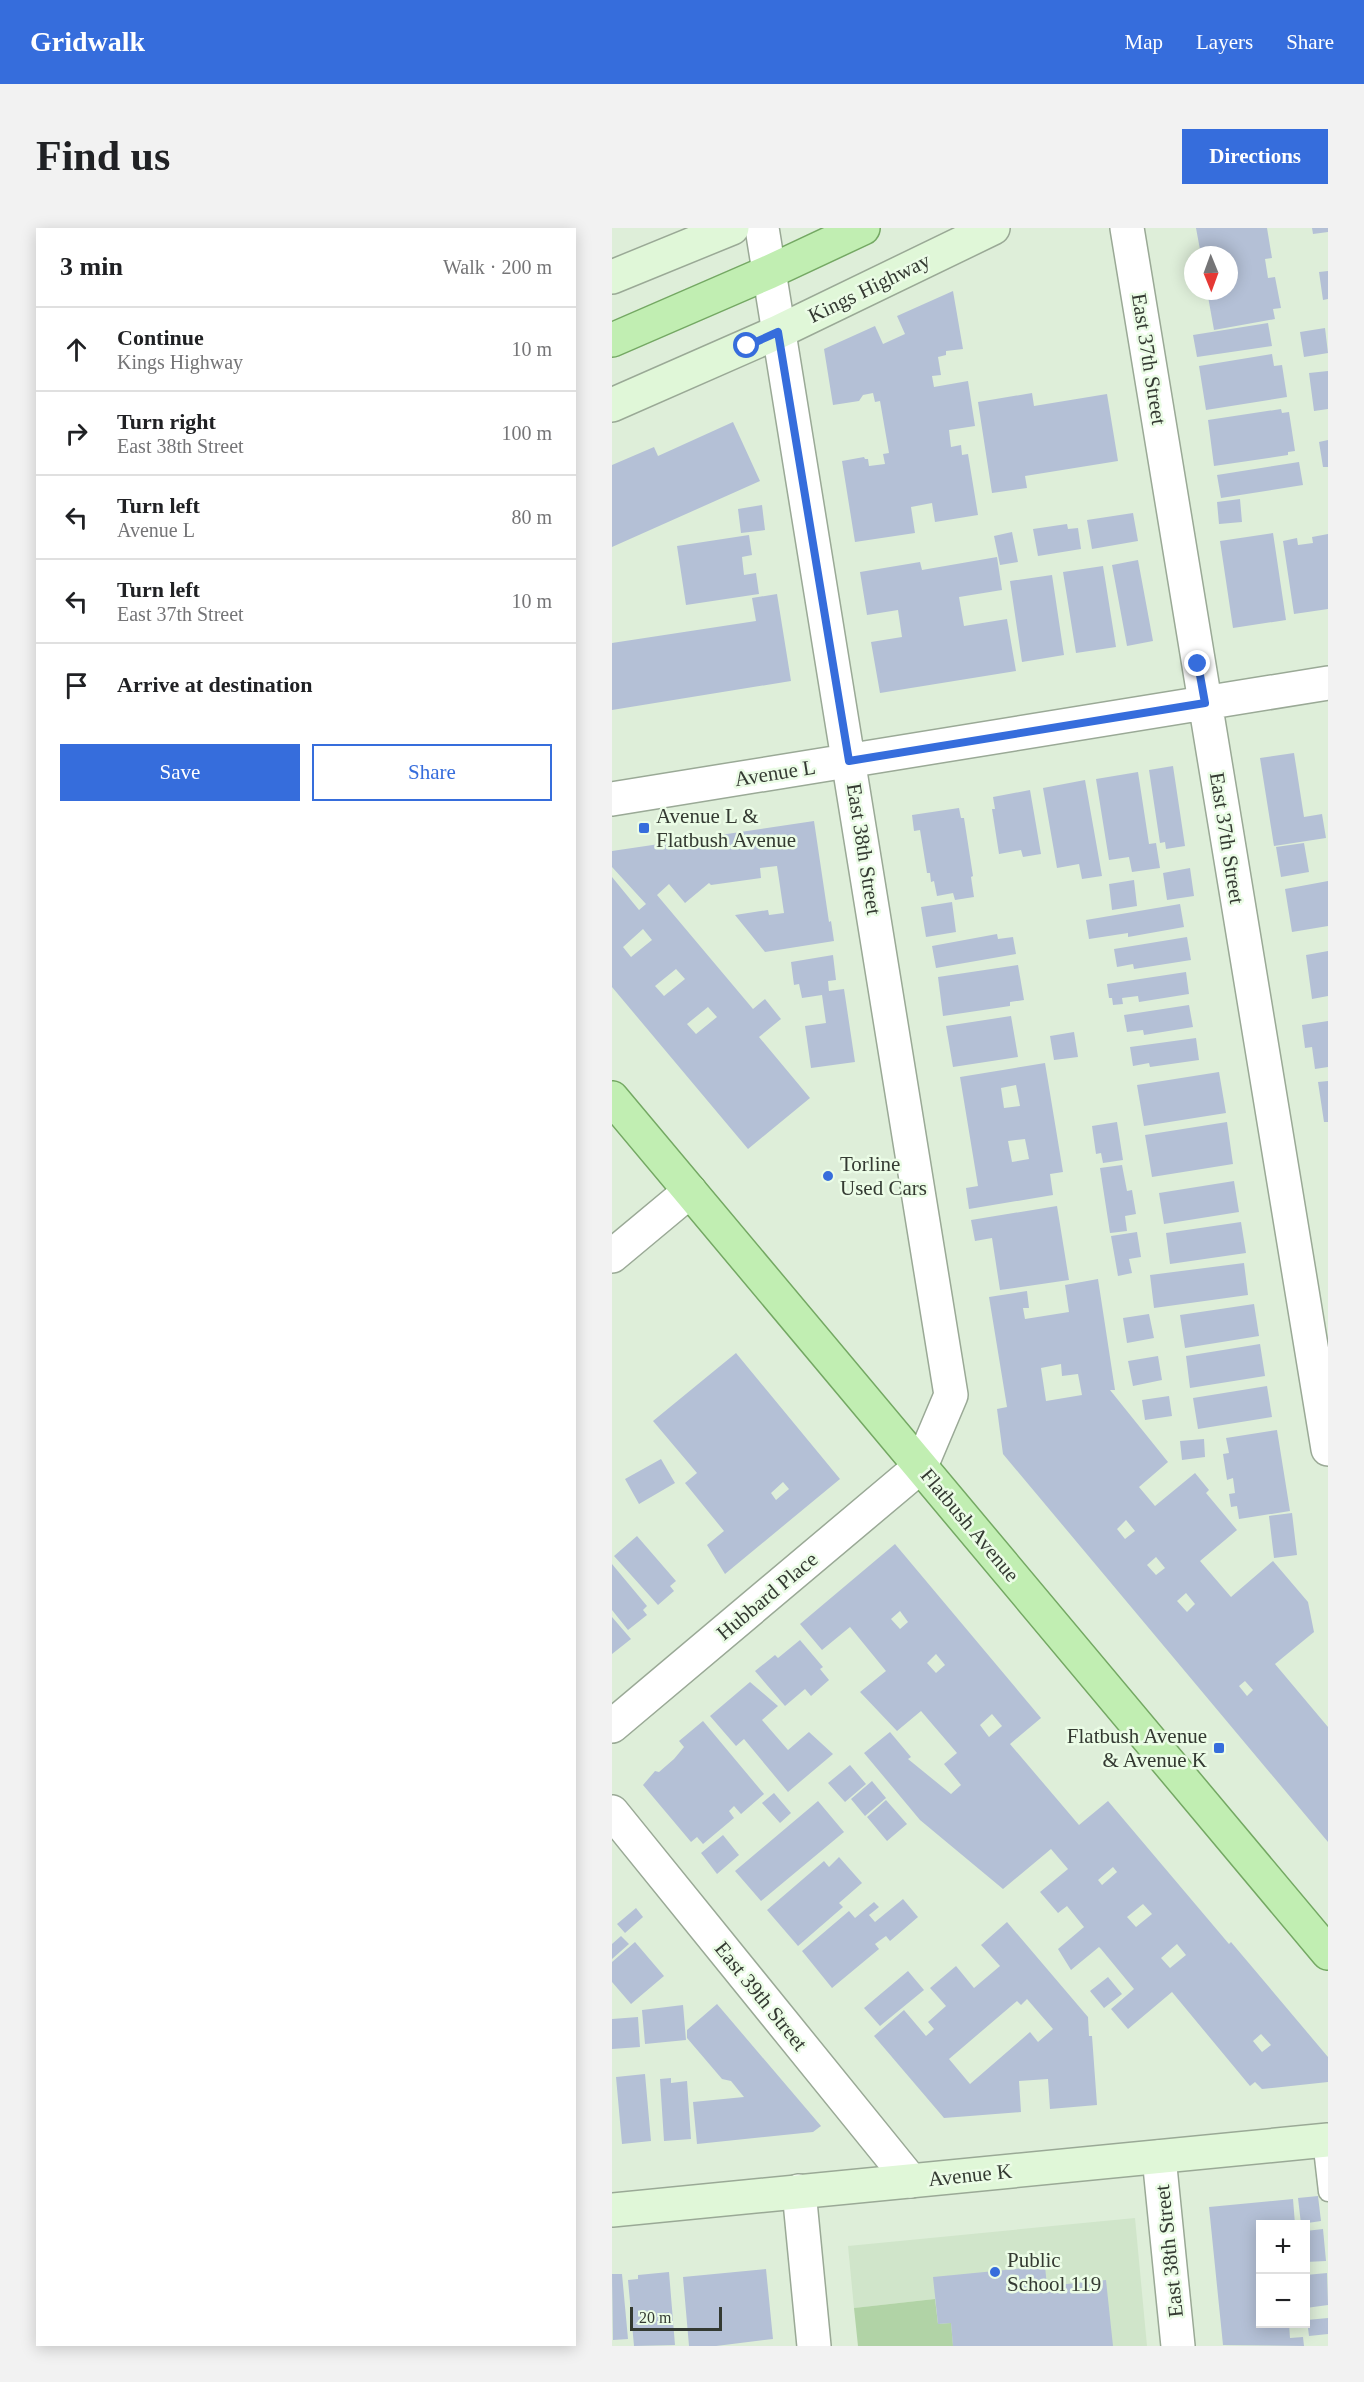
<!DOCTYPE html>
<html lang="en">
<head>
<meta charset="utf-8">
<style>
  body { margin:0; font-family:"Times New Roman",serif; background:#f2f2f2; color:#202124 }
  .controls { position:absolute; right:18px; bottom:18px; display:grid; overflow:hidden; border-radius:0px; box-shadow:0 3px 15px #0003 }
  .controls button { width:54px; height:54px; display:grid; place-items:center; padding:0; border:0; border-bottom:2px solid #e0e0e0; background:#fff; color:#202124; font:30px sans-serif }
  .compass { position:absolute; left:572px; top:18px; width:54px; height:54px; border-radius:50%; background:#fff; box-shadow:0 3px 15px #0003; rotate:179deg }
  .scale { position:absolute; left:18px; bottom:15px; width:92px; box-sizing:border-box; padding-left:6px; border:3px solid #343a32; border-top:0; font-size:16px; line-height:21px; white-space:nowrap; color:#343a32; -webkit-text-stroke:4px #ebfce6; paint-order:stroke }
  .stop { position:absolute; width:18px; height:18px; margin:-14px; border:4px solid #366ddc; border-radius:50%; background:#fff }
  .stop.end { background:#366ddc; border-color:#fff; box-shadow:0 2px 6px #0008 }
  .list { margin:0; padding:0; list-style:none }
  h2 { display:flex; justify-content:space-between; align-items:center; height:78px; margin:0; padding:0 24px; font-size:26px }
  h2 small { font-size:20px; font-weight:400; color:#757577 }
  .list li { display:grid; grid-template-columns:39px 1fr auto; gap:18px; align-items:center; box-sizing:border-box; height:84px; padding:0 24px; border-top:2px solid #e0e0e0 }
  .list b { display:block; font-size:22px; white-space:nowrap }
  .list p { margin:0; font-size:20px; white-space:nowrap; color:#757577 }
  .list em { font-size:20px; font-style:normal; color:#757577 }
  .actions { display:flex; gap:12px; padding:18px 24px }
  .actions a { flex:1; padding:14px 0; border:2px solid #366ddc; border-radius:0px; text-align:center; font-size:21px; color:#366ddc }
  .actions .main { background:#366ddc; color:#fff }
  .icon { flex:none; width:33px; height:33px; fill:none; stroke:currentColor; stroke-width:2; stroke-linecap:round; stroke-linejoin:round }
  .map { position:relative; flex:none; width:716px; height:2118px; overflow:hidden; border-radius:0px }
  header { display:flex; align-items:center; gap:36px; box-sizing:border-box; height:84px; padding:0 30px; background:#366ddc; color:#fff }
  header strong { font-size:28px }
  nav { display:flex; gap:33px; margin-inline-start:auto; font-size:21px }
  .intro { display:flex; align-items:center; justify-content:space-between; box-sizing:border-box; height:144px; padding:0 36px }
  h1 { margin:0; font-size:42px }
  .button { padding:15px 27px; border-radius:0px; background:#366ddc; color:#fff; font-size:21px; font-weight:700 }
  main { display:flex; gap:36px; padding:0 36px }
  aside { flex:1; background:#fff; border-radius:0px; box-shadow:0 3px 15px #0003 }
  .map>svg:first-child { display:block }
  .built { fill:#d0e5ca }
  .green { fill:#b1d3a6 }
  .building { fill:#b4c0d6; fill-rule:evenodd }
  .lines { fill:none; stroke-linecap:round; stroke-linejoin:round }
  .lane-casing { stroke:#9aa996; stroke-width:21 }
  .street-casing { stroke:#9aa996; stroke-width:36 }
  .secondary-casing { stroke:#9aa996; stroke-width:36 }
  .primary-casing { stroke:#74a863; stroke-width:36 }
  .lane { stroke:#fff; stroke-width:18 }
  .street { stroke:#fff; stroke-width:33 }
  .secondary { stroke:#e0f7d8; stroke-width:33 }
  .primary { stroke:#c1eeb2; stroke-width:33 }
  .route { stroke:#366ddc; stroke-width:8 }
  .poi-dot { fill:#366ddc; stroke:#ebfce6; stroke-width:2 }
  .labels { text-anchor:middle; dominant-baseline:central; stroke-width:5; stroke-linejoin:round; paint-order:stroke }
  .street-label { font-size:21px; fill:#343a32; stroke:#ebfce6 }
  .poi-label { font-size:21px; fill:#343a32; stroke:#ebfce6; text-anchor:start }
</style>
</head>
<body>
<header>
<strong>Gridwalk</strong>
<nav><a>Map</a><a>Layers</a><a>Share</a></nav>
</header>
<div class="intro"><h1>Find us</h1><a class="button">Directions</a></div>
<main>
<aside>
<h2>3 min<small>Walk · 200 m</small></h2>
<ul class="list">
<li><svg class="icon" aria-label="ahead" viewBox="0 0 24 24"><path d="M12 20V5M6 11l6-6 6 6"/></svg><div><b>Continue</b><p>Kings Highway</p></div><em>10 m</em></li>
<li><svg class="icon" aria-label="right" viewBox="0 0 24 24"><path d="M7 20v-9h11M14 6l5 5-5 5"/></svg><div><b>Turn right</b><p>East 38th Street</p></div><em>100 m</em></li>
<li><svg class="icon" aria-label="left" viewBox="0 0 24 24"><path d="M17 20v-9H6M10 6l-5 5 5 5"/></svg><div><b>Turn left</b><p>Avenue L</p></div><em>80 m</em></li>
<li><svg class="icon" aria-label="left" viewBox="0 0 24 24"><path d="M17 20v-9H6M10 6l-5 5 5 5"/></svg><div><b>Turn left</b><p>East 37th Street</p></div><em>10 m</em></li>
<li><svg class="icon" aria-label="arrive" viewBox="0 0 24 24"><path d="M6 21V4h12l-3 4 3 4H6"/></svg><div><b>Arrive at destination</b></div></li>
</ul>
<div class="actions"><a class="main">Save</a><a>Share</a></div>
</aside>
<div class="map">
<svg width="716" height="2118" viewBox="0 0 716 2118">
  <rect width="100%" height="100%" fill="#deeed9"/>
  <!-- built -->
  <path class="built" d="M 523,1990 L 535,2118 L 341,2118 L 326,2096 L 323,2071 L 242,2080 L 236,2018 Z"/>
  <!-- green -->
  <path class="green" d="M 323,2071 L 326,2096 L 339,2095 L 341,2118 L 246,2118 L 242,2080 Z"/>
  <!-- building -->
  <path class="building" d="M 584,0 L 655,0 L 660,30 L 653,31 L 656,50 L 663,49 L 669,80 L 661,81 L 663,91 L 602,102 L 595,63 L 617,63 L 617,27 L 589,27 Z
    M 700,0 L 716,0 L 716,4 L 701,6 Z
    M 716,43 L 716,71 L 711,72 L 707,44 Z
    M 341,63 L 351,121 L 334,123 L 334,127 L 326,129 L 329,147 L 320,148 L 322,159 L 356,153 L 363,198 L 337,202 L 339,219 L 349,217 L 350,227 L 356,226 L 366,287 L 323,294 L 320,275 L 299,279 L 303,305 L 243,314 L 230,233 L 252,229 L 253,231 L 256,231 L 257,238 L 273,236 L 271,226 L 277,225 L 268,173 L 263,174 L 261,165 L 251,167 L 247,173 L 221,177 L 212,121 L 263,98 L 271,116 L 293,106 L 285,88 Z
    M 656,95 L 660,118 L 585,129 L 581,107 Z
    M 713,100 L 716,125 L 692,129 L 688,104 Z
    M 660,126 L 662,138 L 670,137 L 675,169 L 594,182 L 587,138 Z
    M 716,143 L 716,181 L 702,183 L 697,145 Z
    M 420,165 L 422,178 L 495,166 L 506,233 L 413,248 L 415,260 L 380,265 L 366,174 Z
    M 669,181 L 670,185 L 677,184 L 683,223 L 676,224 L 676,227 L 602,238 L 596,192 Z
    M 121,194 L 148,253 L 0,319 L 0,237 L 42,219 L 46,228 Z
    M 716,212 L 716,239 L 711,239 L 707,214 Z
    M 687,234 L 691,257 L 609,270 L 605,247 Z
    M 628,271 L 630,294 L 607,296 L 605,274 Z
    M 150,277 L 153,302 L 129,305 L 126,281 Z
    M 521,285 L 526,313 L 480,321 L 475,292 Z
    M 455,296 L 456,301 L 466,300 L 469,321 L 426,328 L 421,301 Z
    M 400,304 L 406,334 L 388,337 L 382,308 Z
    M 661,305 L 674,392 L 621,400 L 608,313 Z
    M 716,306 L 716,381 L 682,386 L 671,313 L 685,310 L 686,317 L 701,315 L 700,309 Z
    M 137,307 L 140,327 L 130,329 L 132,347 L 144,345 L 147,366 L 74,377 L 65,318 Z
    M 385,329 L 390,362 L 347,369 L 352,398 L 395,391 L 404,443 L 268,465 L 259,414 L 290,409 L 286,382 L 255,387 L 248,344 L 308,334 L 310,342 Z
    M 526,332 L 541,413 L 515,418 L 500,337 Z
    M 491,338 L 504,419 L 464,425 L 451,344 Z
    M 440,347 L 452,427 L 410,434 L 398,353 Z
    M 165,366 L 179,453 L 0,482 L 0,415 L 144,393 L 140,370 Z
    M 682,525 L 692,589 L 710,586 L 714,610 L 662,618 L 648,530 Z
    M 561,538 L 573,618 L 554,621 L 553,614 L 548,615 L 537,542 Z
    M 526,544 L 537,616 L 544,615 L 548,640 L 520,644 L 517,629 L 497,632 L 484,551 Z
    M 473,552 L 490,648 L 470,651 L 467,636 L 445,640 L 431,560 Z
    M 418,562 L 429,626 L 411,629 L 409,622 L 387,626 L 380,581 L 383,581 L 381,569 Z
    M 347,580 L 349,590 L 352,590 L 361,648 L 359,649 L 362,669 L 343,672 L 341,665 L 325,668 L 322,653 L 319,654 L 318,645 L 315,645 L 308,602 L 302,603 L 300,587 Z
    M 202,593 L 217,694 L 219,693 L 222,713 L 153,724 L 123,687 L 156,682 L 157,687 L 172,685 L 165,638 L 148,640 L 149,650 L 99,657 L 97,655 L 73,675 L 57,656 L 45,667 L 141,781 L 153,771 L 169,791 L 147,809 L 198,870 L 136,921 L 0,759 L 0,649 L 27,682 L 34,676 L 0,639 L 0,623 ZM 31,701 L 40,712 L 19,729 L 11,719 ZM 64,741 L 73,751 L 52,768 L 43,758 ZM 96,779 L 105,789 L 84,806 L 75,796 Z
    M 692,615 L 697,644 L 669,649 L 664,619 Z
    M 578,640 L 582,668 L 555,672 L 551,645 Z
    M 522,652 L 525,678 L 500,682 L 497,656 Z
    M 716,653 L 716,698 L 680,704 L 673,661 Z
    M 340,674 L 344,704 L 314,709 L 309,679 Z
    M 568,676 L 572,699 L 516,709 L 516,705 L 477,711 L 474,692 Z
    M 385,706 L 386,711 L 401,709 L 404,726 L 324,740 L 320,718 Z
    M 575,709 L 579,732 L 522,741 L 521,736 L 505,739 L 502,721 Z
    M 716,723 L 716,768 L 700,771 L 694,727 Z
    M 221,727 L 224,752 L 216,753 L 217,763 L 232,761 L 243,834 L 199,840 L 193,798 L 214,795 L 210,767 L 190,770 L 187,756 L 182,757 L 179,734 Z
    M 406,737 L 412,772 L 398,774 L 398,778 L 331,788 L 326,749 Z
    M 574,744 L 577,766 L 527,774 L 526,768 L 510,770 L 511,776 L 501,777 L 500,770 L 497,770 L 495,756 Z
    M 577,777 L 581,799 L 532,807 L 531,802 L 515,804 L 512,787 Z
    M 399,788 L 406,829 L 341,839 L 334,798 Z
    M 716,793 L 716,839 L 703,841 L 700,819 L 693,820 L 690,797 Z
    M 462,804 L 466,829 L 442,832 L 438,808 Z
    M 584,810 L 587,832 L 538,839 L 537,835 L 521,838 L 518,819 Z
    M 433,835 L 451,944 L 438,946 L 441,967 L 357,981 L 354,960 L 366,958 L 348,849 ZM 404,857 L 408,878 L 392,880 L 389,860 ZM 413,911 L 417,931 L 400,934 L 396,913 Z
    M 607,844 L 614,885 L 532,898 L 525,857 Z
    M 716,853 L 716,894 L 712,894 L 706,854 Z
    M 505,894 L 511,932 L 491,935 L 489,925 L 484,926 L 480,898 Z
    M 615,894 L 621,936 L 540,949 L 533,907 Z
    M 510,937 L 515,963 L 520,962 L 524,986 L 513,988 L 515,1003 L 498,1005 L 488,940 Z
    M 622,953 L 627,984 L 552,996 L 547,965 Z
    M 445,978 L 457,1052 L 388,1062 L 380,1010 L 363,1013 L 359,992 Z
    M 629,994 L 634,1025 L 558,1036 L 554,1005 Z
    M 525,1004 L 529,1029 L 517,1031 L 520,1045 L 506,1048 L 499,1008 Z
    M 632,1035 L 636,1067 L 542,1080 L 538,1047 Z
    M 486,1051 L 503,1162 L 498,1162 L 556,1234 L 527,1259 L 543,1278 L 583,1245 L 597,1262 L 594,1265 L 625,1302 L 588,1333 L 619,1369 L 661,1333 L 696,1374 L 702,1404 L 663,1436 L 716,1499 L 716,1614 L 391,1226 L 385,1181 L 395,1179 L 377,1069 L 415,1063 L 417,1080 L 411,1080 L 413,1091 L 457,1084 L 453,1057 ZM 449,1136 L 450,1148 L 466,1146 L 470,1167 L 434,1173 L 429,1140 ZM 514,1292 L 523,1303 L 513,1311 L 505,1301 ZM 544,1329 L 553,1340 L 544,1347 L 535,1337 ZM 574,1365 L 583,1376 L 575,1384 L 565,1373 ZM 633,1453 L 641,1462 L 635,1468 L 627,1458 Z
    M 642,1076 L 647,1108 L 573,1120 L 568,1087 Z
    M 537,1086 L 542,1110 L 515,1115 L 511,1090 Z
    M 648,1116 L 653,1148 L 578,1160 L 574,1128 Z
    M 124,1125 L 228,1251 L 113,1346 L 95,1317 L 112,1303 L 73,1255 L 85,1245 L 41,1193 ZM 171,1254 L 177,1261 L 164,1272 L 159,1265 Z
    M 546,1128 L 550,1152 L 521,1158 L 516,1133 Z
    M 655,1158 L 660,1189 L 586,1201 L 581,1170 Z
    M 557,1168 L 560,1188 L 533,1192 L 530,1172 Z
    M 665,1202 L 678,1283 L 627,1291 L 625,1278 L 619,1279 L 617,1266 L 623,1265 L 621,1250 L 615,1252 L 611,1226 L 617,1225 L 614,1210 Z
    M 592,1211 L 593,1229 L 570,1232 L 568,1213 Z
    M 49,1231 L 63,1255 L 27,1276 L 13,1251 Z
    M 680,1285 L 685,1327 L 662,1330 L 657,1288 Z
    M 25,1308 L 64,1353 L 58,1358 L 62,1363 L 46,1377 L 2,1328 Z
    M 283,1316 L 429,1490 L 398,1516 L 467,1597 L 496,1573 L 617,1716 L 619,1714 L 716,1829 L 716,1854 L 650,1861 L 643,1854 L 638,1858 L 560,1764 L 516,1801 L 499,1781 L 522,1761 L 489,1721 L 487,1719 L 459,1742 L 446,1721 L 472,1699 L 455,1678 L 446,1685 L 428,1664 L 456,1641 L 439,1621 L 391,1661 L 308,1592 L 252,1525 L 278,1504 L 299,1529 L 296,1531 L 339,1566 L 349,1557 L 332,1536 L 345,1525 L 309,1483 L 285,1503 L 248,1464 L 274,1443 L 238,1399 L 210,1422 L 188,1396 ZM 288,1383 L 296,1394 L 288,1401 L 279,1391 ZM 324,1426 L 333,1437 L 324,1445 L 315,1435 ZM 380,1486 L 390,1498 L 377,1509 L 368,1497 ZM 501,1639 L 505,1644 L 490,1657 L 486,1652 ZM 531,1676 L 540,1686 L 524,1699 L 515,1689 ZM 565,1716 L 574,1727 L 558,1740 L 549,1730 ZM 649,1806 L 659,1817 L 650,1824 L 641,1813 Z
    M 0,1336 L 35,1378 L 31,1382 L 35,1387 L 16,1402 L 0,1382 Z
    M 0,1389 L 19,1411 L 0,1426 Z
    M 188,1412 L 211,1439 L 208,1441 L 217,1452 L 199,1468 L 193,1461 L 173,1478 L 143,1443 L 163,1427 L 166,1430 Z
    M 138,1454 L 166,1478 L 150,1492 L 176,1522 L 197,1504 L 221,1526 L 176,1564 L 132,1511 L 124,1518 L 98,1488 Z
    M 91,1493 L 152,1566 L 129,1586 L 122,1578 L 117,1583 L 122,1590 L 91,1616 L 85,1609 L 79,1614 L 31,1557 L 43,1543 L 47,1544 L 62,1531 L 72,1519 L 67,1513 Z
    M 238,1537 L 254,1556 L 233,1574 L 216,1555 Z
    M 260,1553 L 274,1570 L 253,1588 L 239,1571 Z
    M 162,1565 L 179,1585 L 168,1595 L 150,1575 Z
    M 274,1572 L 295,1596 L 275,1613 L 255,1589 Z
    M 206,1573 L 232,1604 L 149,1673 L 123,1643 Z
    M 111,1607 L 127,1627 L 105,1646 L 89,1625 Z
    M 227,1629 L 250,1655 L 227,1675 L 231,1679 L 186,1718 L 155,1682 L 212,1633 L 217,1639 Z
    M 291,1671 L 306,1689 L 278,1713 L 274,1708 L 263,1716 L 267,1721 L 220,1760 L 190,1723 L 237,1683 L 243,1690 L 262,1674 L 267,1679 L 257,1687 L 263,1694 Z
    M 24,1680 L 31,1689 L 13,1705 L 5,1696 Z
    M 395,1694 L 476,1789 L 477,1808 L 480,1808 L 485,1877 L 438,1881 L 436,1851 L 407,1853 L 409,1884 L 332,1890 L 262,1808 L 292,1782 L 314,1808 L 322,1801 L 316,1794 L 334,1778 L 318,1760 L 344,1738 L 362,1760 L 388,1738 L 369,1717 ZM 415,1771 L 441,1801 L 426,1814 L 418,1804 L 358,1856 L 337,1831 L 405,1773 L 409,1777 Z
    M 9,1708 L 17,1716 L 0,1731 L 0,1716 Z
    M 23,1714 L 52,1748 L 19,1776 L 0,1754 L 0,1734 Z
    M 296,1743 L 312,1762 L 268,1798 L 252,1780 Z
    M 496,1749 L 510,1766 L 492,1780 L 478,1763 Z
    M 105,1776 L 209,1898 L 201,1904 L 85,1916 L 81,1874 L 132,1869 L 119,1853 L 110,1851 L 75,1810 L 75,1802 Z
    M 71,1777 L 74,1812 L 33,1816 L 30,1782 Z
    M 26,1789 L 28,1819 L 0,1821 L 0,1791 Z
    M 33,1846 L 39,1913 L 10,1916 L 4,1849 Z
    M 59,1850 L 59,1855 L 75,1853 L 79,1911 L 52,1913 L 48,1851 Z
    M 706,1968 L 709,1993 L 689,1996 L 686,1970 Z
    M 681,1971 L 683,1996 L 648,1996 L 648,2096 L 677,2096 L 678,2110 L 691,2109 L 692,2118 L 611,2117 L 597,1979 Z
    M 711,2001 L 714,2033 L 694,2034 L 694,2003 Z
    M 433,2038 L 435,2058 L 494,2052 L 501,2118 L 341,2118 L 339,2095 L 326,2096 L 321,2049 Z
    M 154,2041 L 161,2111 L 104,2118 L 77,2118 L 71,2049 Z
    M 57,2044 L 63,2117 L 22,2118 L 16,2052 L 26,2051 L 26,2047 Z
    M 715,2045 L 716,2077 L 694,2080 L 694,2047 Z
    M 0,2046 L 10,2046 L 16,2111 L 1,2112 Z
    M 716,2090 L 716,2106 L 697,2108 L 695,2092 Z"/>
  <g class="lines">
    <!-- lane casing -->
    <g class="lane-casing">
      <path id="lane" d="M 710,1912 L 716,1964"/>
    </g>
    <!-- street casing -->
    <g class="street-casing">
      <path id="street" d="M 515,0 L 716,1221
        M 0,571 L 716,455
        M 0,1028 L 78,963
        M 0,1498 L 309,1238 L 339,1167 L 150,0
        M 0,1584 L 299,1953
        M 547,1929 L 566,2118
        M 187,1963 L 202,2118"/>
    </g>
    <!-- secondary casing -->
    <g class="secondary-casing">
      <path id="secondary" d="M 0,49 L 120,0
        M 0,177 L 166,104 L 381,0
        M 0,1982 L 716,1912"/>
    </g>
    <!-- primary casing -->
    <g class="primary-casing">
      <path id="primary" d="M 0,112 L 157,44 L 251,0
        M 0,870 L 716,1725"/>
    </g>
    <!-- lane -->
    <use href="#lane" class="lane"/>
    <!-- street -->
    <use href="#street" class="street"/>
    <!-- secondary -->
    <use href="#secondary" class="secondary"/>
    <!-- primary -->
    <use href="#primary" class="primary"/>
  </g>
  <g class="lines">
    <!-- route -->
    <path class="route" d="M 135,118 L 166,104 L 237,533 L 593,475 L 586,436"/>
  </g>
  <!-- markers -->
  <g class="poi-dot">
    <rect x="26" y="594" width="12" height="12" rx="3"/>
    <circle cx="216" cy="948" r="6"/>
    <rect x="601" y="1514" width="12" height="12" rx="3"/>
    <circle cx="383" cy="2044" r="6"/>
  </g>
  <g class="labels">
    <!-- street labels -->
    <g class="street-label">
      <text transform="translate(257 60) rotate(-26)">Kings Highway</text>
      <text transform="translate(537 131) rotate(81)">East 37th Street</text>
      <text transform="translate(163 545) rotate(-9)">Avenue L</text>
      <text transform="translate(615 610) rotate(81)">East 37th Street</text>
      <text transform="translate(252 621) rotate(81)">East 38th Street</text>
      <text transform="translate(358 1297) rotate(50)">Flatbush Avenue</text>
      <text transform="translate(155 1368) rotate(-40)">Hubbard Place</text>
      <text transform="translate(149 1768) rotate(51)">East 39th Street</text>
      <text transform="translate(358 1947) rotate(-6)">Avenue K</text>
      <text transform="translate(557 2023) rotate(-96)">East 38th Street</text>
    </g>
    <!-- poi labels -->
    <g class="poi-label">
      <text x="44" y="588">Avenue L &amp;<tspan x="44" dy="24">Flatbush Avenue</tspan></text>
      <text x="228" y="936">Torline<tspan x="228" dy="24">Used Cars</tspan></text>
      <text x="595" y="1508" text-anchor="end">Flatbush Avenue<tspan x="595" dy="24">&amp; Avenue K</tspan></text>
      <text x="395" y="2032">Public<tspan x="395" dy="24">School 119</tspan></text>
    </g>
  </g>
</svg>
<div class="controls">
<button>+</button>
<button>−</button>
</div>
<svg class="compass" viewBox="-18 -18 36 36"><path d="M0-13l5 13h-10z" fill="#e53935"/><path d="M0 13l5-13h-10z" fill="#757577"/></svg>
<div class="scale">20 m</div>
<div class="stop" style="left:135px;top:118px"></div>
<div class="stop end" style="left:586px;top:436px"></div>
</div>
</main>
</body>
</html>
